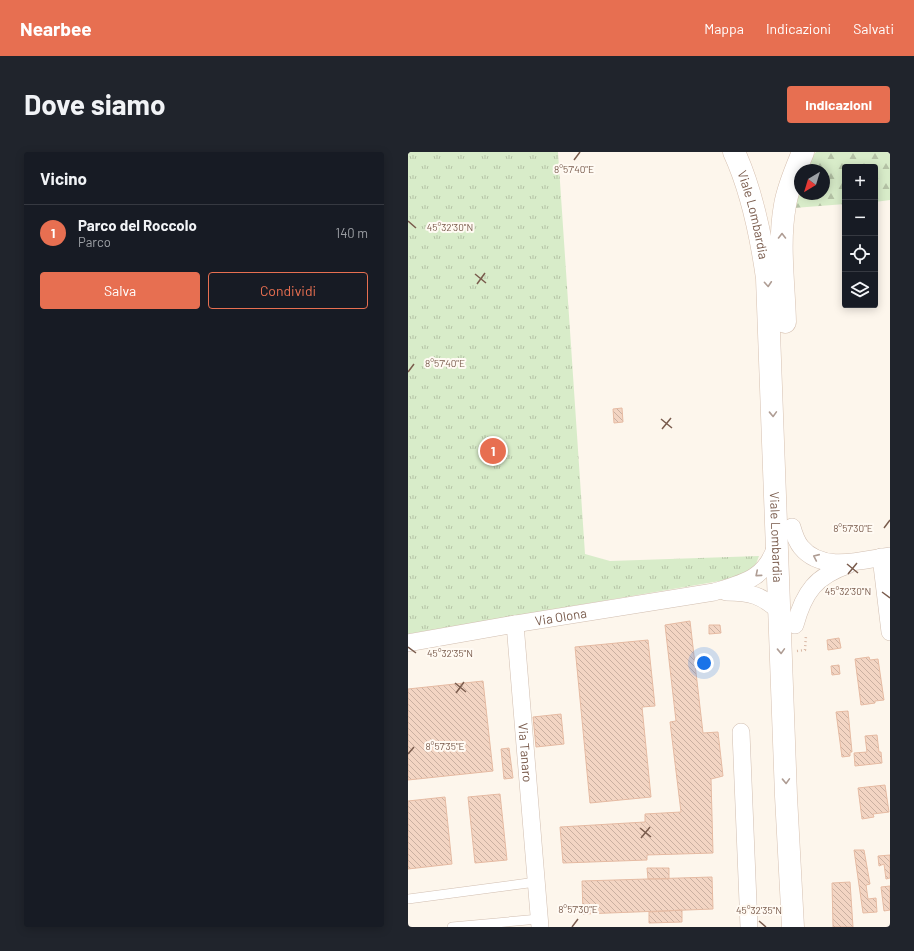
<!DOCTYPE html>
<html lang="it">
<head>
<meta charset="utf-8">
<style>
  body { margin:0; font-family:Barlow,sans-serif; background:#20242c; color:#f1f3f6 }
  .controls { position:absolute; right:12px; top:12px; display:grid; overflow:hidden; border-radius:4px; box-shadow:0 2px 10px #0003 }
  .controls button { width:36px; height:36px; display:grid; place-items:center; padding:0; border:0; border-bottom:1px solid #363941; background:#171b24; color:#f1f3f6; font:20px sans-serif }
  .compass { position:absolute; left:386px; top:12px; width:36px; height:36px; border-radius:50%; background:#171b24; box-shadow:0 2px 10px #0003; rotate:218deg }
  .you { position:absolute; left:296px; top:511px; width:14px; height:14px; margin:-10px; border:3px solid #fff; border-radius:50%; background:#1a73e8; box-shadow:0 0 0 6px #1a73e833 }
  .badge { display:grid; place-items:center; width:26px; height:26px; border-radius:50%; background:#e76f51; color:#fff; font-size:13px; font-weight:700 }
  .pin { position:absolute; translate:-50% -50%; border:2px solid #fff; box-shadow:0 1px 4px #0006 }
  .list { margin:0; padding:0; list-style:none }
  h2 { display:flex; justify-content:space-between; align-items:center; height:52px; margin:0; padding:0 16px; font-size:17px }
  h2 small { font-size:13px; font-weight:400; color:#9ea1a6 }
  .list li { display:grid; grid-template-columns:26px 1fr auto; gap:12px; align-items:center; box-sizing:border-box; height:56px; padding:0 16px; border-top:1px solid #363941 }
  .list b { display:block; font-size:15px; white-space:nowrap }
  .list p { margin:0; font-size:13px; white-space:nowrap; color:#9ea1a6 }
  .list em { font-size:13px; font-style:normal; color:#9ea1a6 }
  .actions { display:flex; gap:8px; padding:12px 16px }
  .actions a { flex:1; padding:9px 0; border:1px solid #e76f51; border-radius:4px; text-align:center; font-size:14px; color:#e76f51 }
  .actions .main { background:#e76f51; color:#fff }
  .icon { flex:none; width:22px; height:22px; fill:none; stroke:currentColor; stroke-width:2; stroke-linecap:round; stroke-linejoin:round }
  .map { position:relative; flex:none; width:482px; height:775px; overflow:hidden; border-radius:4px }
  header { display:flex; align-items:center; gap:24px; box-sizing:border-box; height:56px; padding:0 20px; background:#e76f51; color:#fff }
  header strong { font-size:19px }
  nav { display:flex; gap:22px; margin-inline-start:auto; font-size:14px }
  .intro { display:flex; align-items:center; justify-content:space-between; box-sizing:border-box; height:96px; padding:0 24px }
  h1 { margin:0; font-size:28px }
  .button { padding:10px 18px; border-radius:4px; background:#e76f51; color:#fff; font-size:14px; font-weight:700 }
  main { display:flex; gap:24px; padding:0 24px }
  aside { flex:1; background:#171b24; border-radius:4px; box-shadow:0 2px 10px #0003 }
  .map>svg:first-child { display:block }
  .grass { fill:url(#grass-tufts) }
  .forest { fill:url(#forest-firs) }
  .building { fill:url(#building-back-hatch); stroke:#e6bba3 }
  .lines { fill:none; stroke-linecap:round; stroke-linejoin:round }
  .service-casing { stroke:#d1beb0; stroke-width:10 }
  .minor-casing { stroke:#d1beb0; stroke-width:18 }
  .secondary-casing { stroke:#d6c0b0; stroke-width:23 }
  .path { stroke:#d9b8a5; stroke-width:2.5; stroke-dasharray:1 3; stroke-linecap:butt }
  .service { stroke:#fff; stroke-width:9 }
  .minor { stroke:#fff; stroke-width:17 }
  .secondary { stroke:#fff; stroke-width:22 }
  .oneway { stroke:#af9d94 }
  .ticks { fill:none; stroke:#7a5c4d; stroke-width:1.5 }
  .labels { text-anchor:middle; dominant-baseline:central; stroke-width:4; stroke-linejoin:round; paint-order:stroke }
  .street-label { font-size:13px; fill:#7a5c4d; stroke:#fffaf3 }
  .ticks-label { font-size:10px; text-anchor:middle; fill:#7a5c4d; stroke:#fffaf3; stroke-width:4; stroke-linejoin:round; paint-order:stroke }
</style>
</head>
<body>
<header>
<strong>Nearbee</strong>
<nav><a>Mappa</a><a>Indicazioni</a><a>Salvati</a></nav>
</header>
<div class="intro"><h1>Dove siamo</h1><a class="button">Indicazioni</a></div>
<main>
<aside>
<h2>Vicino<small></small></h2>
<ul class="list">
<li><span class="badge">1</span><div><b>Parco del Roccolo</b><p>Parco</p></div><em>140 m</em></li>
</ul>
<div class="actions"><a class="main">Salva</a><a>Condividi</a></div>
</aside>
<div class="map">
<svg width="482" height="775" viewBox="0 0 482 775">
  <defs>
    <pattern id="grass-tufts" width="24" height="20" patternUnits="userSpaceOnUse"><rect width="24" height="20" fill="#d8ecc9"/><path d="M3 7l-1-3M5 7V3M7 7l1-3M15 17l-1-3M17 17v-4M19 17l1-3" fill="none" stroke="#b4c2a5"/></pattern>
    <pattern id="forest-firs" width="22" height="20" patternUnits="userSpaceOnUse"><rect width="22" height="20" fill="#d8ecc9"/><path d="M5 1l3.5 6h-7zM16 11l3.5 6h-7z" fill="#b4c2a5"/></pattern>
    <pattern id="building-back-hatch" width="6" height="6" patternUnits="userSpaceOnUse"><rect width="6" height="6" fill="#f3d5c3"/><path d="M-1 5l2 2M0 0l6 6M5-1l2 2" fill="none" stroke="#cab0a1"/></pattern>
  </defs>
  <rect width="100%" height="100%" fill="#fdf6ec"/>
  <!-- grass -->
  <path class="grass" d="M 0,0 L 150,0 L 177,402 L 202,409 L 351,404 L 345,420 L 312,429 L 0,482 Z"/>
  <!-- forest -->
  <path class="forest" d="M 408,0 L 482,0 L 482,48 L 467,50 L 467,15 L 437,15 L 437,52 L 386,56 L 392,38 L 392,42 L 416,42 L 416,18 L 400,18 L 404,5 Z"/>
  <!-- building -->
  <path class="building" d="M 214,256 L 215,270 L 206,271 L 205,257 Z
    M 282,469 L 295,581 L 310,580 L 315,624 L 303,627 L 305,701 L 239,703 L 239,708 L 155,711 L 152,675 L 237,670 L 237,662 L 273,660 L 262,570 L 268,569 L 257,473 Z
    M 301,473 L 312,473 L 313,481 L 301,482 Z
    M 431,486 L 433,496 L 420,498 L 419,488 Z
    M 240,488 L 247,554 L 234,555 L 243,645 L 182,651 L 167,495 Z
    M 461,505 L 462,508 L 470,507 L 476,548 L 467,549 L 467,551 L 453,553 L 447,507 Z
    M 431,513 L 432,522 L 424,523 L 423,514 Z
    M 75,529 L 85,619 L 0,628 L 0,537 Z
    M 440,559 L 444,600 L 442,600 L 442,604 L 434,605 L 428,560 Z
    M 153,562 L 156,592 L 128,595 L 125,565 Z
    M 469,583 L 471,600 L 473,600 L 474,611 L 447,614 L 446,601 L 459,600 L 457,584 Z
    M 101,596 L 105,626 L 96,627 L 93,597 Z
    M 477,633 L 481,660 L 465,662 L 466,665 L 454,667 L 450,636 Z
    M 92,642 L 99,708 L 67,711 L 60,645 Z
    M 37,645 L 44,712 L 0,717 L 0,649 Z
    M 446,698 L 456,698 L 462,732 L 458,733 L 460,747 L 468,746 L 469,760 L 455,761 Z
    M 482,703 L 482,726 L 478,727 L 476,712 L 471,714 L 470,704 Z
    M 239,716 L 261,716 L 261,727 L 240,727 Z
    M 304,725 L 305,757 L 175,762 L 174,729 Z
    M 442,730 L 445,775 L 425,775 L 424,731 Z
    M 482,734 L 482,758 L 476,759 L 473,735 Z
    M 274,758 L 274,770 L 241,771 L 241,760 Z"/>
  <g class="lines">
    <!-- service casing -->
    <g class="service-casing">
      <path id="service" d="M 0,747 L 128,730
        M 44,775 L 131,767"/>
    </g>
    <!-- minor casing -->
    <g class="minor-casing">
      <g id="minor">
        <path d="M 384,375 C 386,382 388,389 393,395 C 414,421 454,408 482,404"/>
        <path d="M 473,405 L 482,480"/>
        <path d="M 318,440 C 342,440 354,443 372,460"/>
        <path id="s1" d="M 107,472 L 132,775"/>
        <path d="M 387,473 C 396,440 408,424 440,413"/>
        <path id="s2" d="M 0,491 L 107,472 L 306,440 C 336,431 359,426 368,393"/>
        <path d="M 333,580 L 341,775"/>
      </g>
    </g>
    <!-- secondary casing -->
    <g class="secondary-casing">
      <g id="secondary">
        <path id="s3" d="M 326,0 C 344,39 353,84 359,126 L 378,644 L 385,775"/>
        <path d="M 377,170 C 376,131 370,91 377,53 C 380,35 388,17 395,0"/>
      </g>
    </g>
    <!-- path -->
    <path class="path" d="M 389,499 L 397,498 L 398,483"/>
    <!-- service -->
    <use href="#service" class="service"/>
    <!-- minor -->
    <use href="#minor" class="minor"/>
    <!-- secondary -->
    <use href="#secondary" class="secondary"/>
  </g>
  <!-- one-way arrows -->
  <defs><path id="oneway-chevron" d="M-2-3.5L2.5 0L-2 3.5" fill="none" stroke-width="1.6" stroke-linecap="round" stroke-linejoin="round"/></defs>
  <g class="oneway">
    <use href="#oneway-chevron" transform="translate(374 84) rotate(-90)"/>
    <use href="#oneway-chevron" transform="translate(360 132) rotate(86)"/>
    <use href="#oneway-chevron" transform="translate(365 262) rotate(88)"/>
    <use href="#oneway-chevron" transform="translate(408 405) rotate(-156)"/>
    <use href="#oneway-chevron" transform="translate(350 422) rotate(140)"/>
    <use href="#oneway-chevron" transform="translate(373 499) rotate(88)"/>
    <use href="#oneway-chevron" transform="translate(378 629) rotate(88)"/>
  </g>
  <!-- ticks -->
  <path class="ticks" d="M 166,8 L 172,0M 0,69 L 8,76M 67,122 L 78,131M 69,132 L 77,121M 0,220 L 6,212M 253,267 L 264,276M 254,277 L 263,266M 476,376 L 482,368M 439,412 L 450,421M 440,422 L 449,411M 474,440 L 482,446M 0,495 L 8,501M 47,531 L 58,540M 48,541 L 56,530M 0,602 L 6,595M 232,676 L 243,685M 233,686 L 242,675M 351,769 L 358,775M 164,775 L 170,767"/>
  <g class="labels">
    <!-- street labels -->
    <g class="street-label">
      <text stroke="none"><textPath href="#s3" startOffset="66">Viale Lombardia</textPath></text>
      <text stroke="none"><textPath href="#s3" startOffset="390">Viale Lombardia</textPath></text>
      <text stroke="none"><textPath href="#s2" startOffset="155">Via Olona</textPath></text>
      <text stroke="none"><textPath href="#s1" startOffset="129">Via Tanaro</textPath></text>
    </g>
  </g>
  <g class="ticks-label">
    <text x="166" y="21">8°57'40"E</text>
    <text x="42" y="79">45°32'30"N</text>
    <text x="37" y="215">8°57'40"E</text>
    <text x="445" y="380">8°57'30"E</text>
    <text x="440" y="443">45°32'30"N</text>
    <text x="42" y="505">45°32'35"N</text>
    <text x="37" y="598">8°57'35"E</text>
    <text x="170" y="761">8°57'30"E</text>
    <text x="351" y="762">45°32'35"N</text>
  </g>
</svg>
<div class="controls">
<button>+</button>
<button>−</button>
<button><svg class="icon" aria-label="locate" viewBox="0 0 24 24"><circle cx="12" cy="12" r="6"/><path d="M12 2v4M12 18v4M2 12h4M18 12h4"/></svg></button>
<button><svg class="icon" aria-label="layers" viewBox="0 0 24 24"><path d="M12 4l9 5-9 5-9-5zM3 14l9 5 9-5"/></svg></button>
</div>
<svg class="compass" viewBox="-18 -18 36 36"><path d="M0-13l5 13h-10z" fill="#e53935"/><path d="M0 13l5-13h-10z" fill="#9ea1a6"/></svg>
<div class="you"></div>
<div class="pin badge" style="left:85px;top:299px">1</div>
</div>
</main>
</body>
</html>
